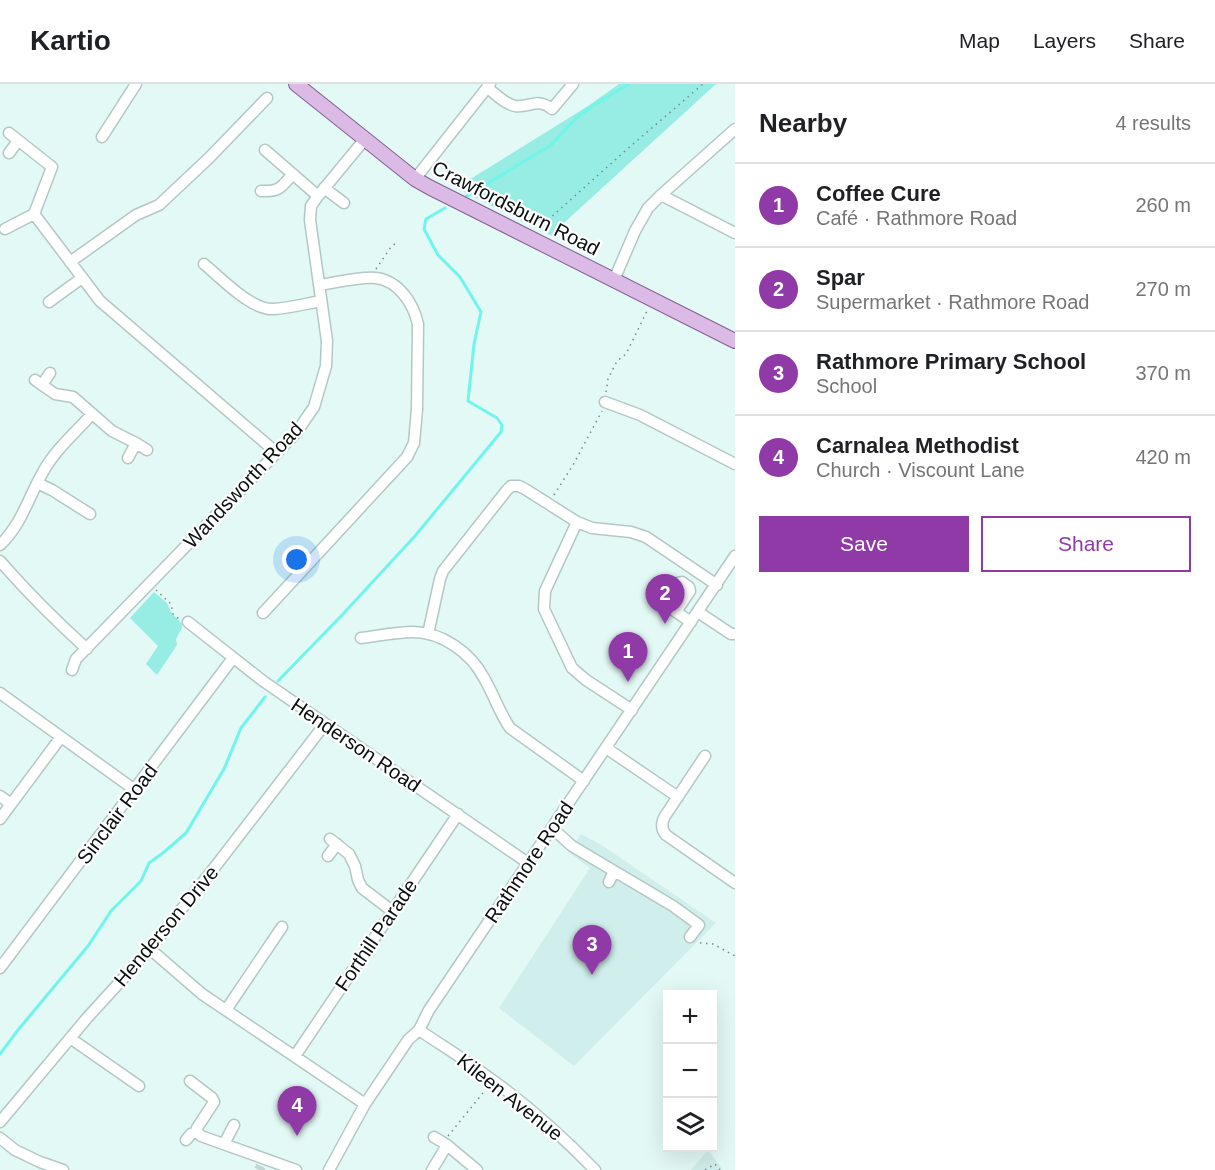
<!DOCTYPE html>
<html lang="en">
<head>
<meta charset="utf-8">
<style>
  body { margin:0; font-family:Helvetica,sans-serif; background:#f6f6f6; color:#202124 }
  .controls { position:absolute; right:18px; bottom:18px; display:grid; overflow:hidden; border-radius:0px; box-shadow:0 6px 24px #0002 }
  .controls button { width:54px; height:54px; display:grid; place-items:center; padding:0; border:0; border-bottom:2px solid #e0e0e0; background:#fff; color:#202124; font:30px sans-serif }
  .you { position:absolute; left:297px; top:476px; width:21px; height:21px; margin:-15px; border:4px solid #fff; border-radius:50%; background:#1a73e8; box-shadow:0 0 0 9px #1a73e833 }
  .badge { display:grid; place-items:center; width:39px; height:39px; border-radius:50%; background:#903aa8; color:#fff; font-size:20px; font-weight:700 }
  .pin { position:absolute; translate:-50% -50px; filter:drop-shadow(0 2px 3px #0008) }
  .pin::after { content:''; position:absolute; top:32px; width:21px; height:18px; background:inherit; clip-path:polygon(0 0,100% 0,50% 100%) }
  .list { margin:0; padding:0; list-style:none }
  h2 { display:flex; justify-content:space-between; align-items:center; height:78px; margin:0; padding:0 24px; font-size:26px }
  h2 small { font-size:20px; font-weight:400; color:#757577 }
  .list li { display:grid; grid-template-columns:39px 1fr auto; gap:18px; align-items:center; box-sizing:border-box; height:84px; padding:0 24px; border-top:2px solid #e0e0e0 }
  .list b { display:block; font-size:22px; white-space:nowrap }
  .list p { margin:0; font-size:20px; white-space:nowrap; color:#757577 }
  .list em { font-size:20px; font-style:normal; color:#757577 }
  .actions { display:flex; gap:12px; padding:18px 24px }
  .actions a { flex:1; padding:14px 0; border:2px solid #903aa8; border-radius:0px; text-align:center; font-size:21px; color:#903aa8 }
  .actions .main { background:#903aa8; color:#fff }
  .icon { flex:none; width:33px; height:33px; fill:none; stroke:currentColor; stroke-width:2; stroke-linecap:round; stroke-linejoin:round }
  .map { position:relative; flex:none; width:735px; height:1086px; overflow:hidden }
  header { display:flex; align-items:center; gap:36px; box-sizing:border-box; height:84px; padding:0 30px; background:#fff; border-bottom:2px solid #e0e0e0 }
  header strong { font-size:28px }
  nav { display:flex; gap:33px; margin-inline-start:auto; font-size:21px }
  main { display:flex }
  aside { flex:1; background:#fff }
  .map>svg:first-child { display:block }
  .built { fill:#d0eeeb }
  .green { fill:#97ece3 }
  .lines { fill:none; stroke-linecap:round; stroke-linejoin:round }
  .stream { stroke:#6ff5e9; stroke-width:3 }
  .minor-tunnel { stroke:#c2d6d3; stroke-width:10; stroke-dasharray:10 5; stroke-linecap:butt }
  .minor-casing { stroke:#b3c8c5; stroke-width:13 }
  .major-casing { stroke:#82618f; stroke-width:16 }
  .path { stroke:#7a8987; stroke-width:1.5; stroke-dasharray:1.5 4.5; stroke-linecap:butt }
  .minor { stroke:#fff; stroke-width:10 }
  .major { stroke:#dbbae5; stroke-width:14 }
  .labels { text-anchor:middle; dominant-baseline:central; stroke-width:4.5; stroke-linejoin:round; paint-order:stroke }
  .street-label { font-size:20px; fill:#08100f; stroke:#fff }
</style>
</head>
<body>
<header>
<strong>Kartio</strong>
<nav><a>Map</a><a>Layers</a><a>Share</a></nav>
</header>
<main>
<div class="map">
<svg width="735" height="1086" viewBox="0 0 735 1086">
  <rect width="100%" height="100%" fill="#e3f9f6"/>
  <!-- built -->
  <path class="built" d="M 581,750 L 603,762 L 716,839 L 574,982 L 499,924 L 590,784 L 568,768 Z
    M 708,1066 L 723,1086 L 691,1086 Z"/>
  <!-- green -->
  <path class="green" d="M 619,0 L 716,0 L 566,137 L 556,154 L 456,104 L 588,22 Z
    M 154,508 L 167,519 L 171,528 L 182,540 L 182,544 L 176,555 L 177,561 L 157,591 L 146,580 L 158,562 L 130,534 Z"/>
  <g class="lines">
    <!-- stream -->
    <path class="stream" d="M 462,115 L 551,61 L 576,34 L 594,21 L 629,0
      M 278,597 L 343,530 L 415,452 L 501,348 L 502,341 L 497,334 L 468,317 L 474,260 L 481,228 L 460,193 L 438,171 L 424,145 L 426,135 L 445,124
      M 0,970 L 18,946 L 88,862 L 111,827 L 141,797 L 149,779 L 163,769 L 186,749 L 224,685 L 241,644 L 265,613"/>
    <!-- minor-tunnel -->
    <path class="minor-tunnel" d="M 259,1086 L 261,1082"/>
    <!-- minor casing -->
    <g class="minor-casing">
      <path id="minor" d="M 487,3 C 495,10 505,20 515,22 C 530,24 537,13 552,25 L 573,0
        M 102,53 L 136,0
        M 265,66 L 318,112
        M 9,69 L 18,57
        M 415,95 L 490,0
        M 324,104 L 344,119
        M 261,107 C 280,108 281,103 293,90
        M 661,111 L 735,149
        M 34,130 L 100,217 L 277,369
        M 5,145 L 34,130 L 52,83 L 9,49
        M 70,178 L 136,131 L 159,121 L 209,74 L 267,14
        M 204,180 C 221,194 252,227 274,225 C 289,224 305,220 321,217
        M 614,196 L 635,147 L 648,124 L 661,111 L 735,45
        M 49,218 L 82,194
        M 35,296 L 55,310 L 73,313 L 112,347 L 136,359 L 147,366
        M 42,301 L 50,289
        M 605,318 L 640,331 L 735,380
        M 128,374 L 136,359
        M 37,399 L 52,406 L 90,430
        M 577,438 L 545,507 L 544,525 L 572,584 L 586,596 L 632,626
        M 0,461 C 22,440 28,414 43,388 C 55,366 75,349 92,330
        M 0,477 C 27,508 56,537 87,565
        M 676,528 L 690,507 L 689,503 L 682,498 L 678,499 L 665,518 L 666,521 L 691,538
        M 698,528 L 731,550 L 735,550
        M 263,529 L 407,373 L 414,359 L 417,325 L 418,240 C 413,219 399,197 376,194 C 361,192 334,199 319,201
        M 188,538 L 263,597 L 528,779
        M 428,550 L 440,495 L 443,487 L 507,406 L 511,402 L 519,402 L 525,405 L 577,438 L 592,444 L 631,448 L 646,453 L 717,501
        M 361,554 C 378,552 396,548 413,548 C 442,548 471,569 484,594 C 494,611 499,628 510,644 L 584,697
        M 72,586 L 76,575 L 296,349 L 314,323 L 326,282 L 327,257 L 310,136 L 311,122 L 318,112 L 365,55
        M 0,609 L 135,706
        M 606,664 L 678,713
        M 705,672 L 665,732 C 661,739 661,745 666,751 L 735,799
        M 0,712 L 11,720
        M 0,735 L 61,653
        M 552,744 L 572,762 L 673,822 L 699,841 L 690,853
        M 330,755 L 349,770 L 355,782 L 358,796 L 362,804 L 392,827
        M 328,772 L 337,760
        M 609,798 L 614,787
        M 150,865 L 202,910 L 365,1020
        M 0,884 L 233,574
        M 226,926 L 282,843
        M 419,946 C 441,961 463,974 484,990 C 524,1018 561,1051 595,1086
        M 70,954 L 139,1002
        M 295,972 L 458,730
        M 190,997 L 212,1014 L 214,1018 L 197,1044 L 197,1048 L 201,1052 L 296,1086
        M 0,1038 L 87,934 L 150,865 L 218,779 L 325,640
        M 434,1053 L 447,1061 L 477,1086
        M 0,1054 L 15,1066 L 40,1078 L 63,1086
        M 186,1056 L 191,1050 L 197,1048
        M 224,1060 L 234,1041
        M 329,1086 L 365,1020 L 408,956 L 419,946 L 429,926 L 735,472
        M 432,1086 L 447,1061"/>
    </g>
    <!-- major casing -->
    <g class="major-casing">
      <path id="major" d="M 296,0 L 415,95 L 429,103 L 735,257"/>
    </g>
    <!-- path -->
    <path class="path" d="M 539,144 L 625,67 L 703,0
      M 376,185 L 391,163 L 396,159
      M 606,308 L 608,295 L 617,277 L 626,270 L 648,225
      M 554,411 L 573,381 L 602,327
      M 156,506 L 171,520 L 173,530 L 179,535
      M 700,859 L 713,860 L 735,872
      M 448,1052 L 487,1004
      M 705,1086 L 715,1080 L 720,1086"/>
    <!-- minor -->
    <use href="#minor" class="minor"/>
    <!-- major -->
    <use href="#major" class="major"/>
  </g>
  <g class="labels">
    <!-- street labels -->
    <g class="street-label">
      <text transform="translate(516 124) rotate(27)">Crawfordsburn Road</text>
      <text transform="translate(243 401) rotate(-47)">Wandsworth Road</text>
      <text transform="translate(356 661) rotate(34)">Henderson Road</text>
      <text transform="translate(117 730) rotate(-53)">Sinclair Road</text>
      <text transform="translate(529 778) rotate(-56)">Rathmore Road</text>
      <text transform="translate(166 842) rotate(-50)">Henderson Drive</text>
      <text transform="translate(376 851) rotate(-56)">Forthill Parade</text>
      <text transform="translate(510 1013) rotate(38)">Kileen Avenue</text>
    </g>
  </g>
</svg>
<div class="controls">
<button>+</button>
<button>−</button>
<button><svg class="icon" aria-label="layers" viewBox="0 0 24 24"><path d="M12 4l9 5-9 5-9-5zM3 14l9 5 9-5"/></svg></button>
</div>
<div class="you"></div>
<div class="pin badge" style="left:628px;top:598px">1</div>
<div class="pin badge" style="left:665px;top:540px">2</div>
<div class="pin badge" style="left:592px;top:891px">3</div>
<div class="pin badge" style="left:297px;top:1052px">4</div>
</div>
<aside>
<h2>Nearby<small>4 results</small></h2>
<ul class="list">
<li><span class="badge">1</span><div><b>Coffee Cure</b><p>Café · Rathmore Road</p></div><em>260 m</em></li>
<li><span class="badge">2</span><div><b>Spar</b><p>Supermarket · Rathmore Road</p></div><em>270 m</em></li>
<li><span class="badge">3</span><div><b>Rathmore Primary School</b><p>School</p></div><em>370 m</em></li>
<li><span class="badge">4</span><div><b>Carnalea Methodist</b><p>Church · Viscount Lane</p></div><em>420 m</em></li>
</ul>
<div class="actions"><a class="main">Save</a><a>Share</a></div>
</aside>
</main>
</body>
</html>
